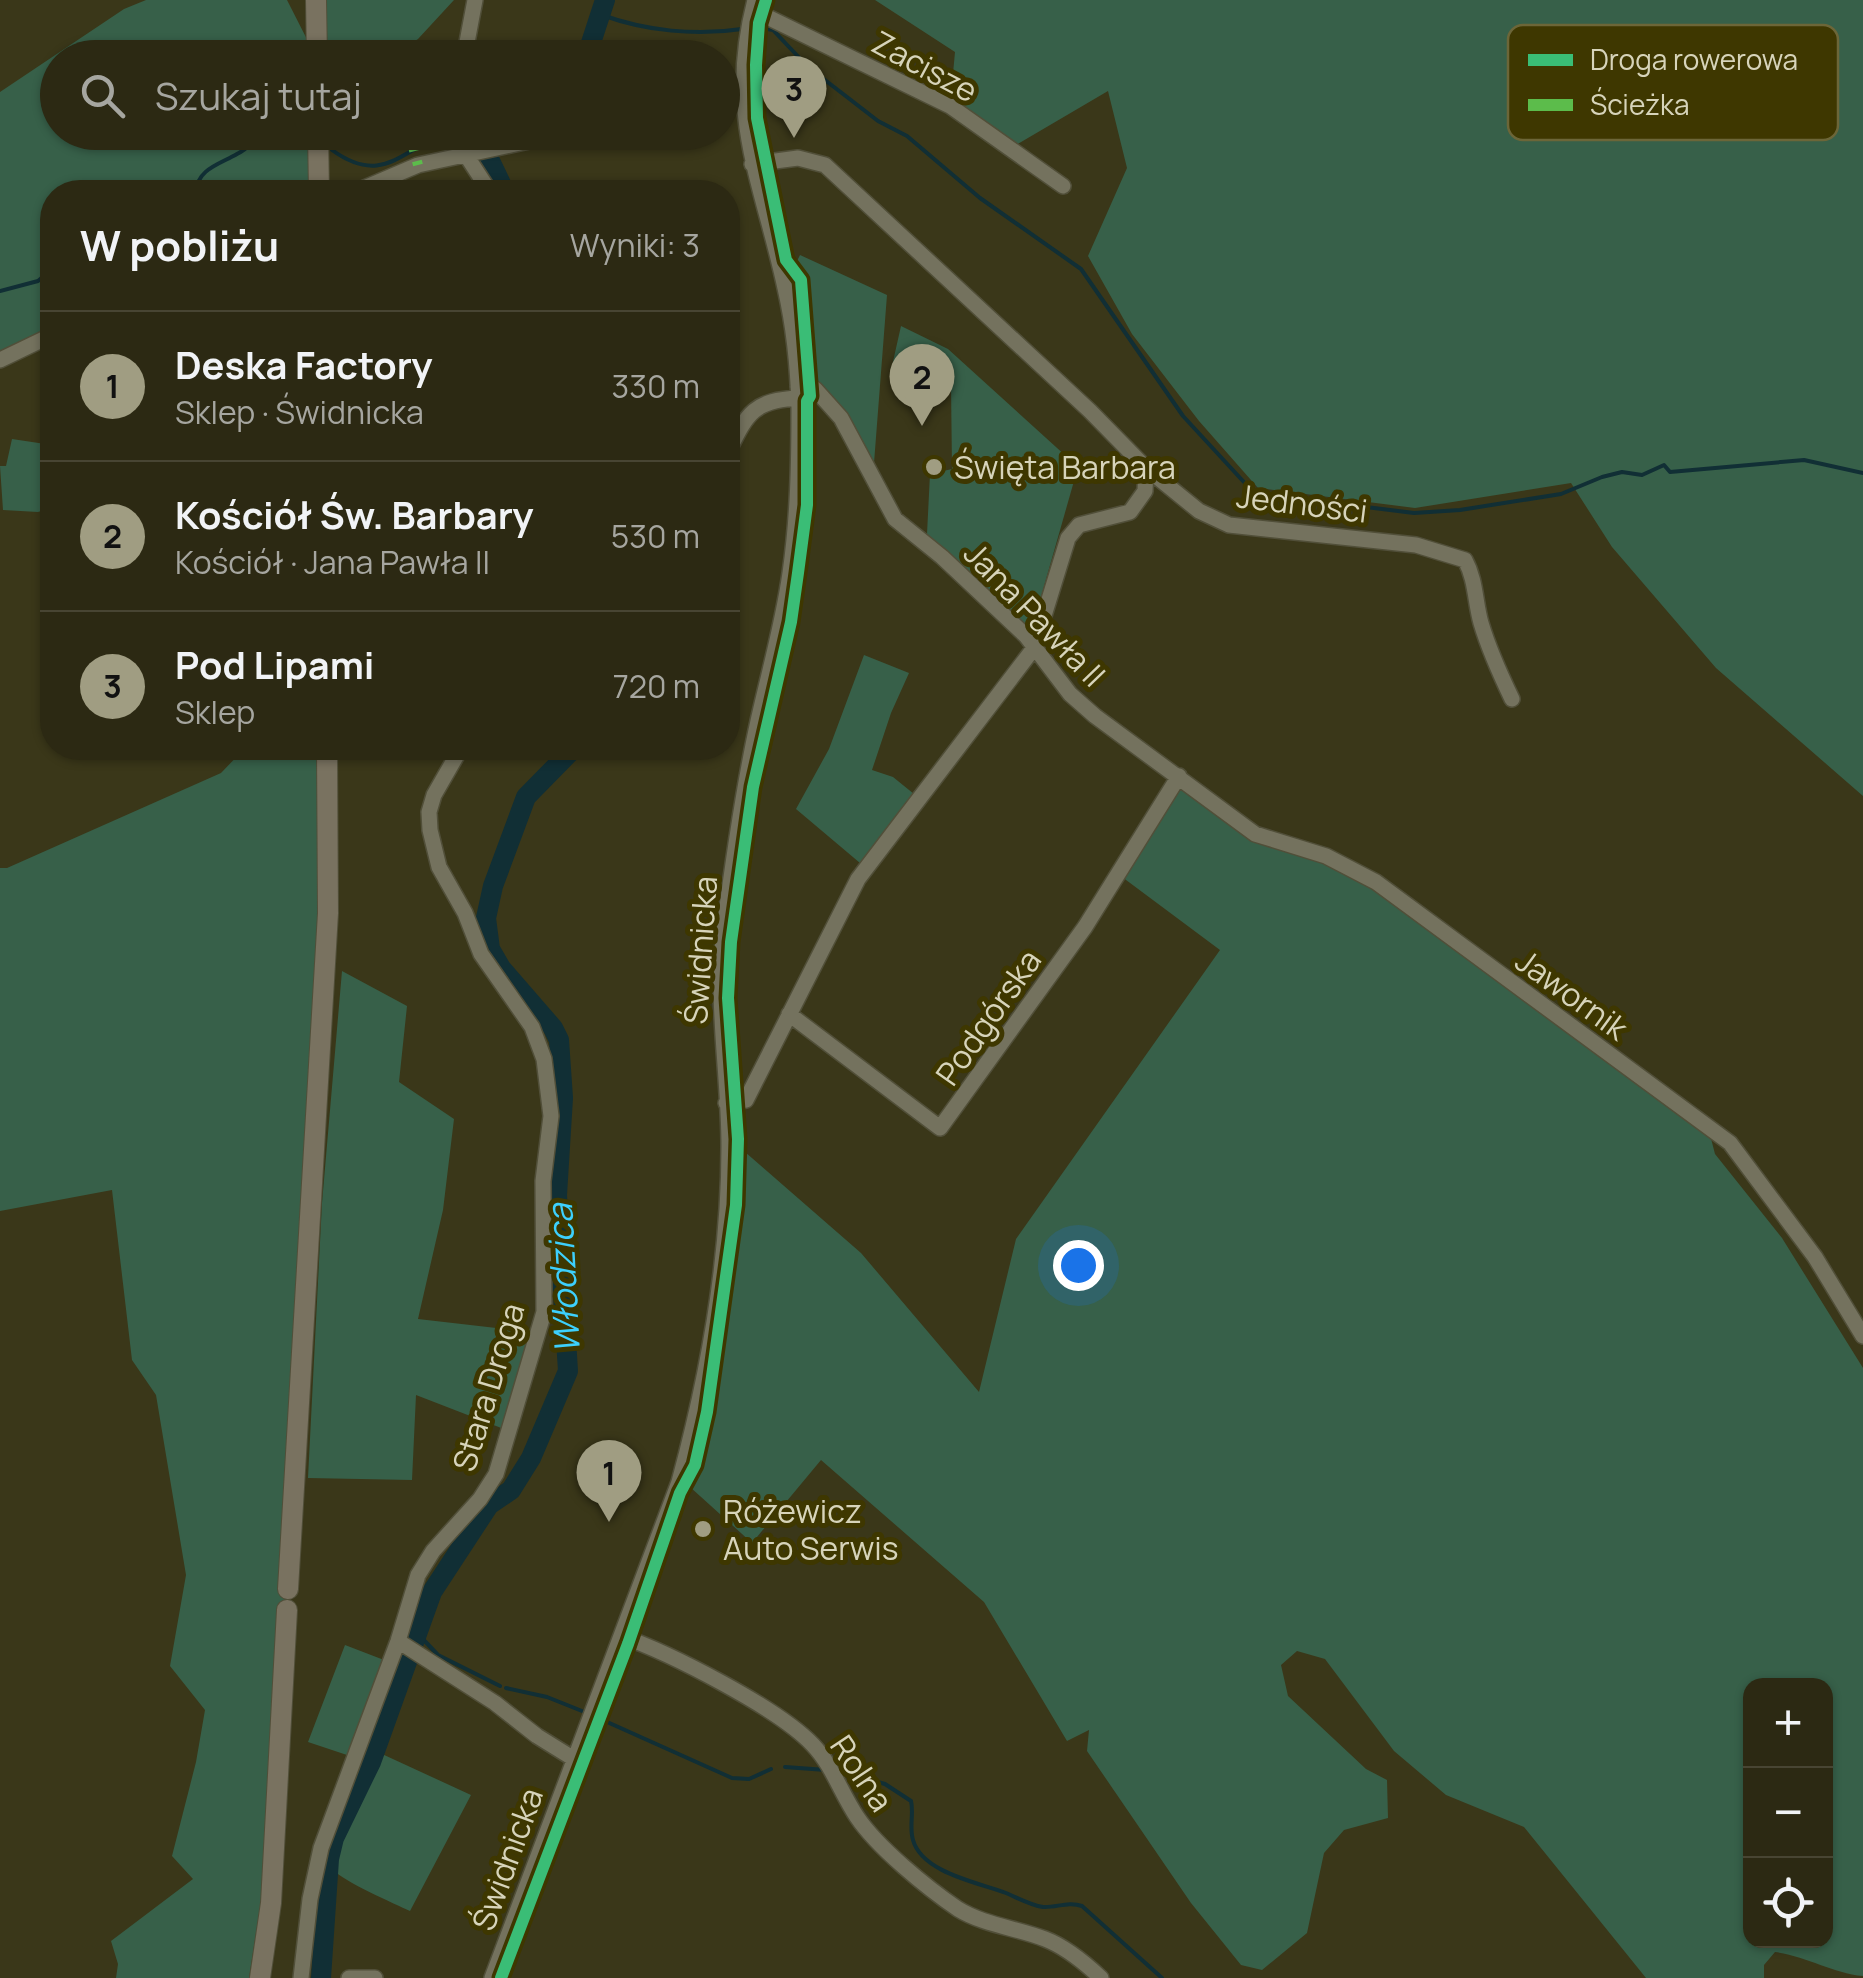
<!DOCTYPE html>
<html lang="pl">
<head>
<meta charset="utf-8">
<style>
  body { margin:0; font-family:Manrope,sans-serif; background:#383521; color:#f1f3f6 }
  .controls { position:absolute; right:30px; bottom:30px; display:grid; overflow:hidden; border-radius:20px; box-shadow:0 2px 8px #0004 }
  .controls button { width:90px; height:90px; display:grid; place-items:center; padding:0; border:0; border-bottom:2px solid #484533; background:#2c2913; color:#f1f3f6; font:50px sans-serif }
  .you { position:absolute; left:1078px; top:1265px; width:35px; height:35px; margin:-25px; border:8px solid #fff; border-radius:50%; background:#1a73e8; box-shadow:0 0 0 15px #1a73e833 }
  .badge { display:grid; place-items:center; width:65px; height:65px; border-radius:50%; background:#a09d82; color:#111; font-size:32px; font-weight:700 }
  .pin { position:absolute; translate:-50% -82px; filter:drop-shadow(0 2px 5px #0008) }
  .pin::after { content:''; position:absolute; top:52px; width:35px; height:30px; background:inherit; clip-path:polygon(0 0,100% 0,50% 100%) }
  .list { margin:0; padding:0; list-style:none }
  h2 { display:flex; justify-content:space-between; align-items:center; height:130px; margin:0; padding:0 40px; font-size:42px }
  h2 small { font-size:32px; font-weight:400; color:#a6a6a0 }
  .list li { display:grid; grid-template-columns:65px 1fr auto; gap:30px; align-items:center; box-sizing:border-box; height:150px; padding:0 40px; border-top:2px solid #484533 }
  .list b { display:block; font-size:38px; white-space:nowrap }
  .list p { margin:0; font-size:32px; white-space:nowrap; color:#a6a6a0 }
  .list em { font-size:32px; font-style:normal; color:#a6a6a0 }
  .icon { flex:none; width:55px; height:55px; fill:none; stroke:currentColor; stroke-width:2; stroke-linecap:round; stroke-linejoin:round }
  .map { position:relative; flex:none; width:1863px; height:1978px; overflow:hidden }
  .search { position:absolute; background:#2c2913; box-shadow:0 2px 8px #0004; left:40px; top:40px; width:700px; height:110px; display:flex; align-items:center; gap:25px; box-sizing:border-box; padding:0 35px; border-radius:55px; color:#a6a6a0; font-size:38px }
  .panel { position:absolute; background:#2c2913; box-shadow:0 2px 8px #0004; left:40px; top:180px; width:700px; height:580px; border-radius:40px }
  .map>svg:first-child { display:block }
  .green { fill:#376049; fill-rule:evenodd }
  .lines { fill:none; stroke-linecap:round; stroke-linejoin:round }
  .stream { stroke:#112f35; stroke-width:4 }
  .river { stroke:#112f35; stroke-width:20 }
  .minor-casing { stroke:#514f39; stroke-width:18 }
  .major-casing { stroke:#514f39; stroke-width:22 }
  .minor { stroke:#74725e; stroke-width:15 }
  .major { stroke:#797260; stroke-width:20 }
  .quiet { stroke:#5cbc4b; stroke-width:10; stroke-dasharray:20 10; stroke-linecap:butt }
  .cycleway-casing { stroke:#3e3700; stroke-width:19 }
  .cycleway { stroke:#3abd76; stroke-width:12 }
  .poi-dot { fill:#a09d82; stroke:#3e3700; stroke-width:4 }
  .labels { text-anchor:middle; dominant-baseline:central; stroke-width:10; stroke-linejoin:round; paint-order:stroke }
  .street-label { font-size:32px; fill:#d7d4ba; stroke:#3e3700 }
  .poi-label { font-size:32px; fill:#d7d4ba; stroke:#3e3700; text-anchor:start }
  .water-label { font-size:35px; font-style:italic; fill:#3dd0fc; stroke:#3e3700 }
  .key { fill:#3e3700; stroke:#6c6638; stroke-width:2.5 }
  .key-label { font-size:28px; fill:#d7d4ba }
</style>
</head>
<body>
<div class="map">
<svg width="1863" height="1978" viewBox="0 0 1863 1978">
  <rect width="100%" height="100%" fill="#3a3719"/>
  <!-- green -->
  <path class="green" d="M 146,0 L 287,0 L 316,57 L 316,0 L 454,0 L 418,39 L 391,57 L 58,58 L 58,132 L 318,133 L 319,192 L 52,192 L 52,335 L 0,360 L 0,92 L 124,9 Z
    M 875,0 L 1863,0 L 1863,796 L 1716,668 L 1612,547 L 1571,483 L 1415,508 L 1258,488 L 1199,421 L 1132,334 L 1088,256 L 1127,168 L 1108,91 L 1009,149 L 950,106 L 955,52 Z
    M 800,255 L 887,295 L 874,463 L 848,414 L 810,372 L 805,330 L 808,308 L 797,261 Z
    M 901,326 L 948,349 L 1078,467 L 1031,632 L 927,534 L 930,474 L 952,469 L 951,386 L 926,372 L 892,366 Z
    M 12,439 L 52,445 L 50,473 L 52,508 L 38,512 L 3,510 L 0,466 L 6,466 Z
    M 864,655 L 909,673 L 891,713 L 872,770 L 893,777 L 914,794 L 860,863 L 796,809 L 829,749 Z
    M 245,748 L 327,748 L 288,1589 L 287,1610 L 277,1614 L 261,1901 L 249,1978 L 116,1978 L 118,1964 L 111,1941 L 193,1879 L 172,1856 L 196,1762 L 205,1710 L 170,1666 L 186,1575 L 156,1395 L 132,1360 L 112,1190 L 0,1211 L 0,868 L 7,868 L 221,773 Z
    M 1179,776 L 1255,834 L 1326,856 L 1707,1123 L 1715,1154 L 1782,1238 L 1863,1368 L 1863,1976 C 1832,1973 1806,1956 1775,1952 L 1764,1965 L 1764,1978 L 1646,1978 L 1524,1827 L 1446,1795 L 1394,1751 L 1325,1659 L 1297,1651 L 1281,1665 L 1288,1696 L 1366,1769 L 1387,1780 L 1388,1818 L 1344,1830 L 1324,1853 L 1307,1933 L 1262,1970 L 1241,1965 L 1191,1903 L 1087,1751 L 1089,1730 L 1067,1741 L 984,1602 L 821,1460 L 752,1543 L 690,1487 L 721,1319 L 737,1145 L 861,1253 L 979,1392 L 1016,1239 L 1220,950 L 1118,874 ZM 1750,1686 L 1826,1686 L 1826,1940 L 1750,1940 Z
    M 342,971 L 407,1006 L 399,1082 L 454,1119 L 443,1210 L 418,1319 L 505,1329 L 541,1329 L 509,1431 L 416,1395 L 412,1480 L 308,1478 L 322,1203 Z
    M 345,1645 L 384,1660 L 347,1755 L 308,1742 Z
    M 382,1754 L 471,1795 L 410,1911 C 395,1904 342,1881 334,1870 C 319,1850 361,1784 371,1762 Z"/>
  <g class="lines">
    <!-- stream -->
    <path class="stream" d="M 602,15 C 646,31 696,36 742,29
      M 757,27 L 773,30 L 808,67 L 847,97 L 878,121 L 907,136 L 980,198 L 1081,269 L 1183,416 L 1254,493 L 1414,513 L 1460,510 L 1561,494 L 1602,477 L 1622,472 L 1642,475 L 1664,465 L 1670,472 L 1804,460 L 1863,473
      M 332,150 C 386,189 404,144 449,135 C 459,133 470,137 480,140
      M 196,192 C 197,169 220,164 237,154 C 247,149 256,140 264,132
      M 0,291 L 38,281 L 52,269
      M 419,1635 L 438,1655 L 500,1686
      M 506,1688 L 547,1697 L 587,1713
      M 596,1717 L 732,1778 L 749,1779 L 771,1769
      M 785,1767 L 826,1770
      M 835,1770 L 885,1784 L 911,1801 C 914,1813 909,1827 913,1840 C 922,1873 980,1883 1006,1893 C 1018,1898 1030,1905 1043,1907 C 1056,1908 1068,1901 1082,1906 L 1162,1978"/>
    <!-- river -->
    <path class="river" d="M 586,58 L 605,0
      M 485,132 L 480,140 L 505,192
      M 321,1978 L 329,1859 L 334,1838 L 371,1762 L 432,1592 L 489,1505 L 511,1490 L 531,1458 L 568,1371 L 557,1195 L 563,1098 L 559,1040 L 553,1028 L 501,968 L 490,949 L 486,918 L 493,886 L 526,797 L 574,748"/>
    <!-- minor casing -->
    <g class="minor-casing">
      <path id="minor" d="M 753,10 L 950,106 L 1063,186
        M 464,58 L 475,0
        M 722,96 L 742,93
        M 466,155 L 490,192
        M 752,164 L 798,158 L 825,165 L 1090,411 L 1146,468 L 1199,511 L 1229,525 L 1416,545 L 1465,560 C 1476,580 1475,602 1481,623 C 1489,650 1500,674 1512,699
        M 355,192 L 418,165 L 571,132
        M 0,360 L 52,335
        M 798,387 L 815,389 L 841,418 L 895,519 L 942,557 L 1026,636 L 1070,694 L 1095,716 L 1255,834 L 1326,856 L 1376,882 L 1730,1143 L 1815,1257 L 1863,1336
        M 728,452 C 747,414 753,400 799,398
        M 789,1014 L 940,1128 L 1085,927 L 1179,776
        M 726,1103 L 746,1100 L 858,879 L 1034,648 L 1068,538 L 1079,525 L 1130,512 L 1145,491 L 1146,468
        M 621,1636 C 670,1653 778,1708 813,1745 C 832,1765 841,1793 857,1817 C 877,1847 927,1888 958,1909 C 984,1925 1017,1928 1045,1939 C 1066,1947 1084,1962 1101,1978
        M 398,1641 L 495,1703 L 537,1736 L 574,1759
        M 301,1978 L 310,1899 L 321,1848 L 398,1641 L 418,1575 L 433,1551 L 480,1499 L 496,1474 L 544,1312 L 543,1181 L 551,1116 L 544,1059 L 532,1027 L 481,954 L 465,913 L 439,867 L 430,830 L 429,812 L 434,795 L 461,748
        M 349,1978 L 375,1978
        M 492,1978 L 679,1482 C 708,1375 729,1259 729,1147 C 729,1074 715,1003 724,929 C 733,860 743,789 758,721 C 769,672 783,623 790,573 C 798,518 799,463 799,408 C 798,368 794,327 785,288 C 762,181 725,114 755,0"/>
    </g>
    <!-- major casing -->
    <g class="major-casing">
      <path id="major" d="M 316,0 L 317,58
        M 318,132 L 319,192
        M 288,1589 L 328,913 L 327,748
        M 260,1978 L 271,1903 L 287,1610"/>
    </g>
    <!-- minor -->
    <use href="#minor" class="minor"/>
    <!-- major -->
    <use href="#major" class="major"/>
    <!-- quiet -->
    <path class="quiet" d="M 409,132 L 418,165"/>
    <!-- cycleway casing -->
    <g class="cycleway-casing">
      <path id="cycleway" d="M 501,1978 L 628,1644 L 680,1493 L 695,1465 L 707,1412 L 736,1205 L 738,1139 L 728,998 L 731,942 L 753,787 L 791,622 L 798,573 L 807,505 L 807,401 L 810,396 L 801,280 L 786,260 L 757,118 L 756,65 L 759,23 L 766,0"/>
    </g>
    <!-- cycleway -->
    <use href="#cycleway" class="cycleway"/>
  </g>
  <!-- markers -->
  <g class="poi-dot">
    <circle cx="934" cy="467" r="10"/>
    <circle cx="703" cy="1529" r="10"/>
  </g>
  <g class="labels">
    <!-- street labels -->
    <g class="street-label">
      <text transform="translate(925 66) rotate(28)">Zacisze</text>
      <text transform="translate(1302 503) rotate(7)">Jedności</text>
      <text transform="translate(1035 614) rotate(46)">Jana Pawła II</text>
      <text transform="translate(700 950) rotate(-86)">Świdnicka</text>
      <text transform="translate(1572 994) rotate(36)">Jawornik</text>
      <text transform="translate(988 1017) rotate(-55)">Podgórska</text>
      <text transform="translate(488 1387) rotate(-73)">Stara Droga</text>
      <text transform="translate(862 1773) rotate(56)">Rolna</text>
      <text transform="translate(507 1859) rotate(-70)">Świdnicka</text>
    </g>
    <!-- poi labels -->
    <g class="poi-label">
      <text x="954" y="467">Święta Barbara</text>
      <text x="723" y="1511">Różewicz<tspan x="723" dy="37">Auto Serwis</tspan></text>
    </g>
    <!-- water labels -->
    <g class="water-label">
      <text transform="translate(563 1279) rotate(-93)">Włodzica</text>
    </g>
  </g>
  <!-- legend -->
  <rect x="1508" y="25" width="330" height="115" rx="15" class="key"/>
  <rect x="1528" y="54" width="45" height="12" fill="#3abd76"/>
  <rect x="1528" y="99" width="45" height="12" fill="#5cbc4b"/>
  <g class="key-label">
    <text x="1590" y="70">Droga rowerowa</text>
    <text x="1590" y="115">Ścieżka</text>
  </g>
</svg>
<div class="controls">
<button>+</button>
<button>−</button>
<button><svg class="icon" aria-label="locate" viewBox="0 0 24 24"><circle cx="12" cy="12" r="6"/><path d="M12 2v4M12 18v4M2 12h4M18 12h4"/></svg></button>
</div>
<div class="you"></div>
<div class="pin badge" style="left:609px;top:1522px">1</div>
<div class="pin badge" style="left:922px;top:426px">2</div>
<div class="pin badge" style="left:794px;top:138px">3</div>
<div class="search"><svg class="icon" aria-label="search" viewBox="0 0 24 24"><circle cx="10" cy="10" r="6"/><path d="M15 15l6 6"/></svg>Szukaj tutaj</div>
<section class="panel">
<h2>W pobliżu<small>Wyniki: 3</small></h2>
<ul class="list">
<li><span class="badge">1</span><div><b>Deska Factory</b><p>Sklep · Świdnicka</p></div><em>330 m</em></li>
<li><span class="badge">2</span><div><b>Kościół Św. Barbary</b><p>Kościół · Jana Pawła II</p></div><em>530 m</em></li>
<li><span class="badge">3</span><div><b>Pod Lipami</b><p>Sklep</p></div><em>720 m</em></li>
</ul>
</section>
</div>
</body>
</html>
